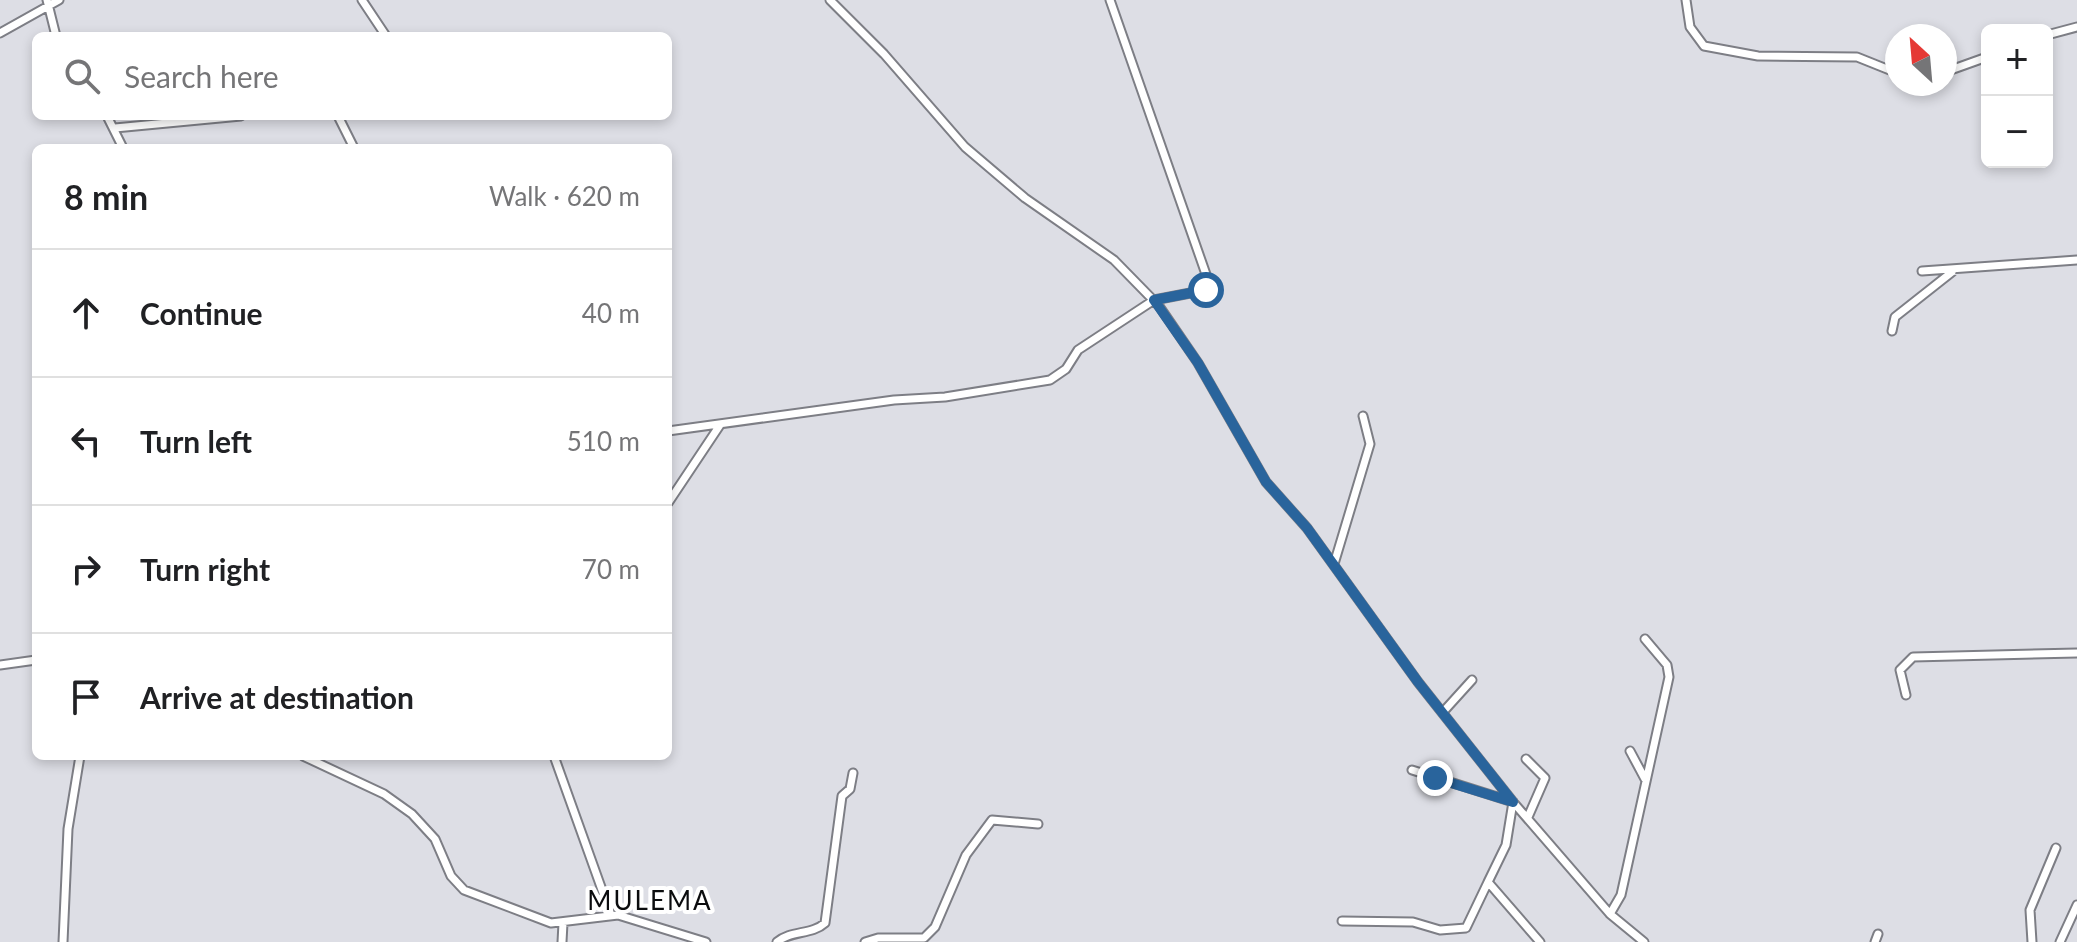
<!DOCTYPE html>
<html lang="en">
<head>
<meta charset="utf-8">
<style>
  body { margin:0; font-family:Lato,sans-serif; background:#f6f6f6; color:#202124 }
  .controls { position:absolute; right:24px; top:24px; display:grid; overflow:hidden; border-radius:12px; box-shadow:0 4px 12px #0003 }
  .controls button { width:72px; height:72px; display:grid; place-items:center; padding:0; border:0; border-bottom:2px solid #e0e0e0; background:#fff; color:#202124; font:40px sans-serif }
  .compass { position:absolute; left:1885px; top:24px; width:72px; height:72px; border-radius:50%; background:#fff; box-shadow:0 4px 12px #0003; rotate:334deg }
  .stop { position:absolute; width:24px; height:24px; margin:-18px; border:6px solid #29649c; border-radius:50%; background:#fff }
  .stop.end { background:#29649c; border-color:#fff; box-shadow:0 2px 8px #0008 }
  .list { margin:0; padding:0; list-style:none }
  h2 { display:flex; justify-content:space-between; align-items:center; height:104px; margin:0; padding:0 32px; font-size:34px }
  h2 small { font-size:26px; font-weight:400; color:#757577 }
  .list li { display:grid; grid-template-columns:52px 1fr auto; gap:24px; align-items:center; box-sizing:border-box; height:128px; padding:0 32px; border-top:2px solid #e0e0e0 }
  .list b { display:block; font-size:30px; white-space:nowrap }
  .list em { font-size:26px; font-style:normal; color:#757577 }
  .icon { flex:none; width:44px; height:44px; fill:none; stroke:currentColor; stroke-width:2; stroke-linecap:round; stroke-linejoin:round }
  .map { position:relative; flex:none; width:2077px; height:942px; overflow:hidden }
  .search { position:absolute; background:#fff; box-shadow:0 4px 12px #0003; left:32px; top:32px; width:640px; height:88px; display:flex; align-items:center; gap:20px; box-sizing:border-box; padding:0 28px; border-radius:12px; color:#757577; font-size:30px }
  .panel { position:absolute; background:#fff; box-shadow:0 4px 12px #0003; left:32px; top:144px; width:640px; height:616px; border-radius:12px }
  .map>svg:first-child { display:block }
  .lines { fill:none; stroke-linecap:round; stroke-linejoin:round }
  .minor-casing { stroke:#7d7e85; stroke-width:11 }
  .minor { stroke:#fff; stroke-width:7 }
  .route { stroke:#29649c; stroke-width:10 }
  .labels { text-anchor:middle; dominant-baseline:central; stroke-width:8; stroke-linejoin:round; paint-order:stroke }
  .quarter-label { font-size:26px; letter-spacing:2px; fill:#0b0c0e; stroke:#fff }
</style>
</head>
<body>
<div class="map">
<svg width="2077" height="942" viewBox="0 0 2077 942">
  <rect width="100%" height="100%" fill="#dddee5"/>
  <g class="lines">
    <!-- minor casing -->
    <g class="minor-casing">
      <path id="minor" d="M 47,0 L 56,36
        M 362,0 L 386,36
        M 830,0 L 884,54 L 965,147 L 1025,198 L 1114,260 L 1159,306 L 1198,363 L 1266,482 L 1307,528 L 1418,682 L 1513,802 L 1610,914 L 1644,942
        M 1686,0 L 1690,27 L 1704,46 L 1758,56 L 1857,57 L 1897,73
        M 0,33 L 59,0
        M 2047,35 L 2077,27
        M 1945,72 L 1987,57
        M 107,116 L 123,148
        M 338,116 L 354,148
        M 115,128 L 241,116
        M 1922,271 L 2077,260
        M 1892,331 L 1895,317 L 1952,272
        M 668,431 L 894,400 L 945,397 L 1050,380 L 1066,369 L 1078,350 L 1154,300 L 1206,290 L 1208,280 L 1110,0
        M 668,503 L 720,425
        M 1334,564 L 1370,444 L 1363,416
        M 0,665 L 36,660
        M 1906,695 L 1900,670 L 1913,657 L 2077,653
        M 1443,712 L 1472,680
        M 1630,751 L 1645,779
        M 303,756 L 384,794 L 412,814 L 435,839 L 451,876 L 464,890 L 551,923 L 618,915 L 706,942
        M 554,756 L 611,915
        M 1526,759 L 1545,778 L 1528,817
        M 1412,770 L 1513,802 L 1506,845 L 1488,882 L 1540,942
        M 1610,914 L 1621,895 L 1669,677 L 1667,665 L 1645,639
        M 1342,921 L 1413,922 L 1440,930 L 1466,928 L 1488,882
        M 63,942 L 68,829 L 80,756
        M 562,942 L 563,923
        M 777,942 C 791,930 812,935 825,923 L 842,796 L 850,789 L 853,773
        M 865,942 L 878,938 L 924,938 L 935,927 L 966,855 L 992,820 L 1038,824
        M 1875,942 L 1878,934
        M 2032,942 L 2030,910 L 2056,848
        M 2060,942 L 2077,905"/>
    </g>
    <!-- minor -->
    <use href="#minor" class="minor"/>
  </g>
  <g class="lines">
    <!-- route -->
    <path class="route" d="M 1206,290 L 1154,300 L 1198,363 L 1266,482 L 1307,528 L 1418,682 L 1513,802 L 1435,778"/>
  </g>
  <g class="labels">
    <!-- quarter labels -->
    <g class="quarter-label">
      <text x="650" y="900">MULEMA</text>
    </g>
  </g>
</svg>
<div class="controls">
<button>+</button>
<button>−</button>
</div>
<svg class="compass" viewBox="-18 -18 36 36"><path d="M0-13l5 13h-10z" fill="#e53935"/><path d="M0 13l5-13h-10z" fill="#757577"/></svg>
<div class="stop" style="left:1206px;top:290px"></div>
<div class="stop end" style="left:1435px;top:778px"></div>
<div class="search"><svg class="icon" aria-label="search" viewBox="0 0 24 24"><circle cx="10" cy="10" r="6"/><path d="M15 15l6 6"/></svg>Search here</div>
<section class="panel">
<h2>8 min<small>Walk · 620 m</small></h2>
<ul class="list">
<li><svg class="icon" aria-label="ahead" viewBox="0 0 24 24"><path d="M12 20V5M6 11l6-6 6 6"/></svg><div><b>Continue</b></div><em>40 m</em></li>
<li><svg class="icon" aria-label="left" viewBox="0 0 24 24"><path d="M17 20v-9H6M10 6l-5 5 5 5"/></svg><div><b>Turn left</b></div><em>510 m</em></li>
<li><svg class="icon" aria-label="right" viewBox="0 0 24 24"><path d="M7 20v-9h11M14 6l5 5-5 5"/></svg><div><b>Turn right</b></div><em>70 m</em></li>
<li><svg class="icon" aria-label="arrive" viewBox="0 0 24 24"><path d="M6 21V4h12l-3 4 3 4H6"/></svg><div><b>Arrive at destination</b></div></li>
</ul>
</section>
</div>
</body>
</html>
